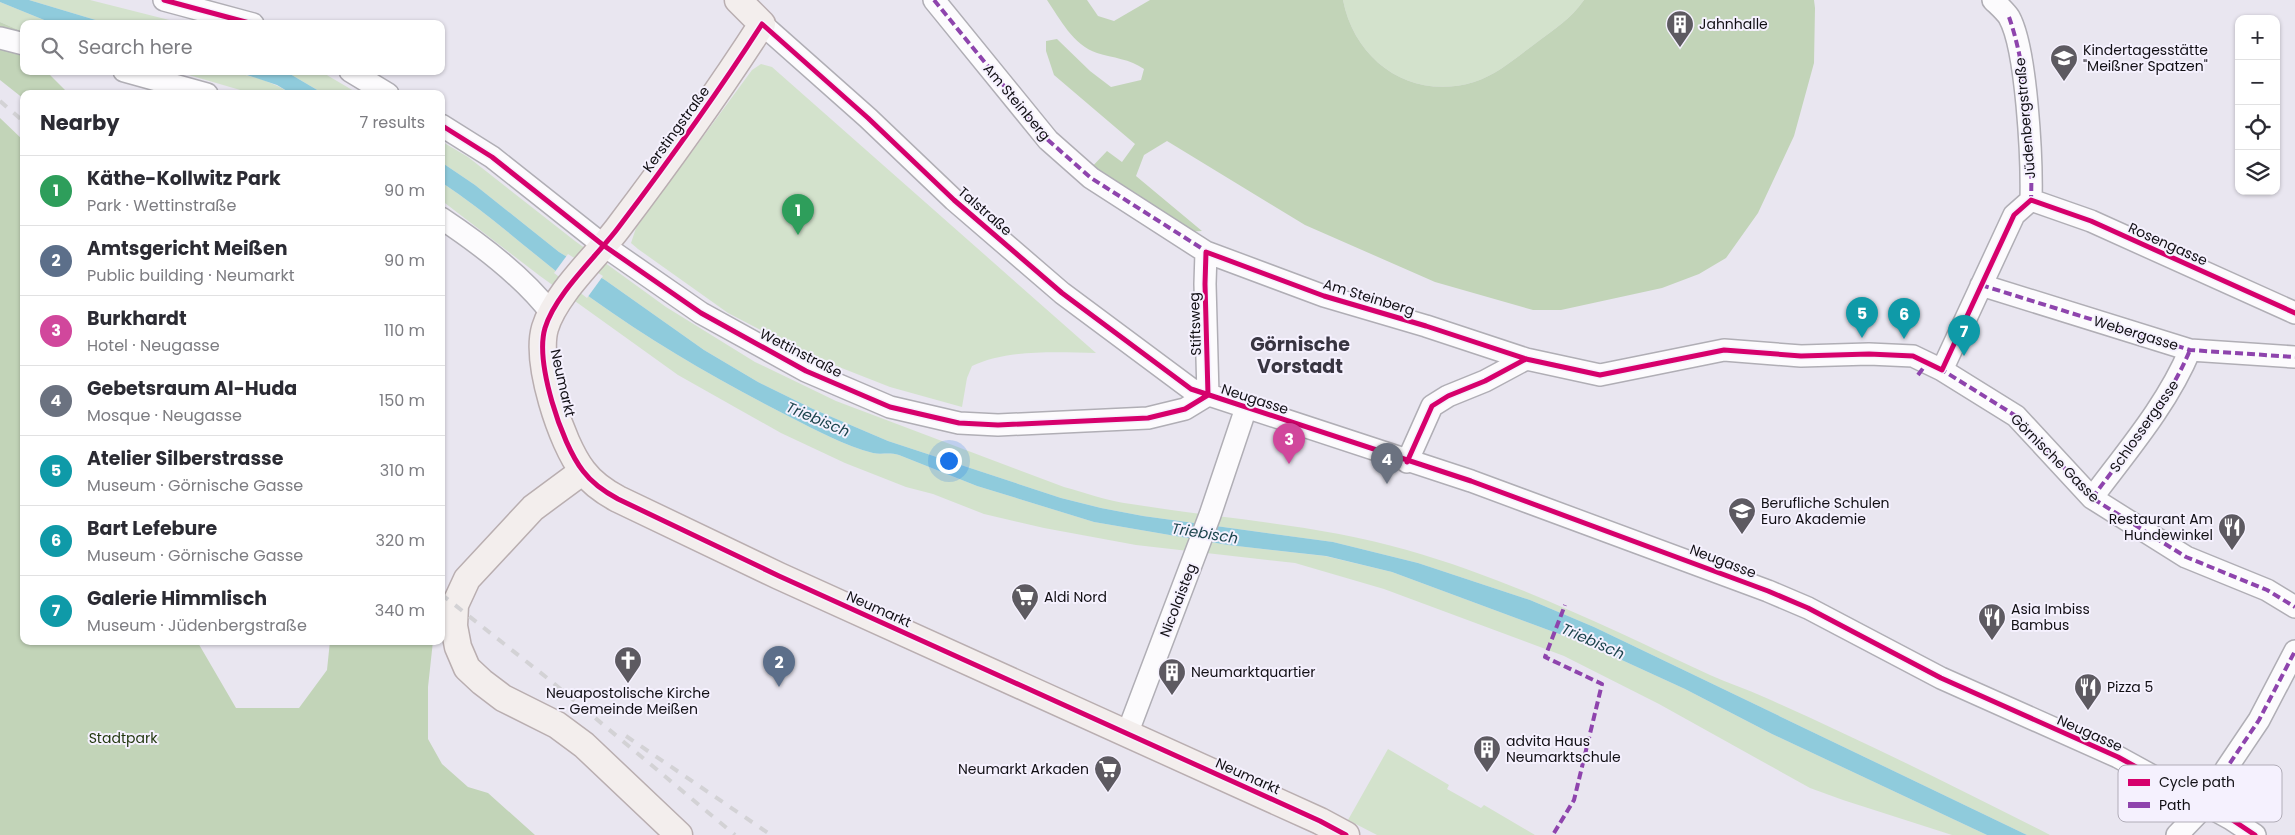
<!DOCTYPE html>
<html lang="en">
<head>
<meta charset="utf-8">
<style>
  body { margin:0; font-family:Poppins,sans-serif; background:#f2f2f3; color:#2b2b33 }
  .controls { position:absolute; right:15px; top:15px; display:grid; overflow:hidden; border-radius:10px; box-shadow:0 1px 4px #0004 }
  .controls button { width:45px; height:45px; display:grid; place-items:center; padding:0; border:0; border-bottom:1px solid #e1e1e2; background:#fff; color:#2b2b33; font:25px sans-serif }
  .you { position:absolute; left:948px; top:460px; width:18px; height:18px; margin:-12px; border:4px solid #fff; border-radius:50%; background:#1a73e8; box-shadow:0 0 0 8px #1a73e833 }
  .badge { display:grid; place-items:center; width:32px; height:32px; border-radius:50%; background:#0b8043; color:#fff; font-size:16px; font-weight:700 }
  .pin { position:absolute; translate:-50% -41px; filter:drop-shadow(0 1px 2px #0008) }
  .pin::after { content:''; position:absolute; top:26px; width:18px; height:15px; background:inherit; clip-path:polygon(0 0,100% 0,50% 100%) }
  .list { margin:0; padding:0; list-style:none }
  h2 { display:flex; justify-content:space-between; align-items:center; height:65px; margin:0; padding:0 20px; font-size:21px }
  h2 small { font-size:16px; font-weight:400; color:#7c7c81 }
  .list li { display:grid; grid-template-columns:32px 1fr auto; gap:15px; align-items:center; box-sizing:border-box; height:70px; padding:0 20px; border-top:1px solid #e1e1e2 }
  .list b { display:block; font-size:19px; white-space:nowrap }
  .list p { margin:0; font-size:16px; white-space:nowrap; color:#7c7c81 }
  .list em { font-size:16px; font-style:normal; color:#7c7c81 }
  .icon { flex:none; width:28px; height:28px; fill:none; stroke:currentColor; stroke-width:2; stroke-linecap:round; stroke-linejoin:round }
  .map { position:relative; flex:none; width:2295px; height:835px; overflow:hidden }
  .search { position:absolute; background:#fff; box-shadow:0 1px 4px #0004; left:20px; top:20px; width:425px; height:55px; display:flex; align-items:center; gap:12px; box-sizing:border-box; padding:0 18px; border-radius:10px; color:#7c7c81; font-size:19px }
  .panel { position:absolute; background:#fff; box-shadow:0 1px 4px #0004; left:20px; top:90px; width:425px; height:555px; border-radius:10px }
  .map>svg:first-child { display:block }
  .green { fill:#d3e2cc }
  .forest { fill:#c2d4b8 }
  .water { fill:#8fcbdc }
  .pier { fill:#e9e6f0 }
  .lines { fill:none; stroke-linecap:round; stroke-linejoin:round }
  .minor-casing { stroke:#b0aeb5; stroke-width:24 }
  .major-casing { stroke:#b9aeb0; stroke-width:29 }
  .minor { stroke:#fcfbfd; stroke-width:21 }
  .major { stroke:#f3eeed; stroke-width:26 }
  .rail { stroke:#d3d2d5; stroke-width:4; stroke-dasharray:9 9; stroke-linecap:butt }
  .quiet { stroke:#8e44ad; stroke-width:4; stroke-dasharray:8 4; stroke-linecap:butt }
  .cycleway-casing { stroke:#f5f1fe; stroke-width:8 }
  .cycleway { stroke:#d6006c; stroke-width:5 }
  .labels { text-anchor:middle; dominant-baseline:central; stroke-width:4; stroke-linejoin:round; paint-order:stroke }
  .poi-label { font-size:14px; fill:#110f14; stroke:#f5f1fe; text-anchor:start }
  .street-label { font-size:14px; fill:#110f14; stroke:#f5f1fe }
  .park-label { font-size:14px; fill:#1f350c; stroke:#f5f1fe }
  .water-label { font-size:15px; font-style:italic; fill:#1c444d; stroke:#f5f1fe }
  .district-label { font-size:19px; font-weight:bold; fill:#383541; stroke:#f5f1fe }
  .key { fill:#f5f1fe; stroke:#b1adb8; stroke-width:1 }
  .key-label { font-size:14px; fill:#110f14 }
</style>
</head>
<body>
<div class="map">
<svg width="2295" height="835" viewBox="0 0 2295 835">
  <rect width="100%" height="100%" fill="#e9e6f0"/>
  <!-- green -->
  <path class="green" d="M 29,0 L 90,0 L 185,24 L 109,24 Z
    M 1343,0 L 1584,0 C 1570,20 1554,29 1536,43 C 1517,57 1497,75 1474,82 C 1412,101 1355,62 1343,0 Z
    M 0,2 L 54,24 L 24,24 L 24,32 L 21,31 L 0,22 Z
    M 761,64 L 772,67 L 1096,353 C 1058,352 1007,349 972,366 L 967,378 L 962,407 L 890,387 L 811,356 L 728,313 L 638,249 L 631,243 L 636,228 L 752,70 Z
    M 175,71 C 222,71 250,69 292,94 L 254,94 Z
    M 285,71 L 320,71 L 359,94 L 324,94 Z
    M 441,141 L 468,157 L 575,241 L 666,307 L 755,362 L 836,401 L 1064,487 C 1086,493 1108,501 1131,504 C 1223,519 1317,524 1407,550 C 1512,580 1611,629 1710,675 C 1728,683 1746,689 1764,697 C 1861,740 1956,787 2050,835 L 2027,835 L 1594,627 L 1530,600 L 1418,563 L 1333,542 L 1143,516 L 1101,508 L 1061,498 L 888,441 L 813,409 L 758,382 L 704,350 L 605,280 L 559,252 L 475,185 L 441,162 Z
    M 441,182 C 494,217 540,261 591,298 C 654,343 721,382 790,417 C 816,430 845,446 873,453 C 881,455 889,452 899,455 L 977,486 L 1094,522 L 1228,545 L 1325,556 L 1392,572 L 1589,645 L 1685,689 L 1772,734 L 1987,835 L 1952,835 L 1843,800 L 1810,788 L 1659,704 L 1564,656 L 1384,589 L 1295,563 L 1136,545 L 1044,528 L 984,514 L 933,494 L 906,487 L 845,463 L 781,433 L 678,375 L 540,276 L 441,200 Z
    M 1388,749 L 1449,785 L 1447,789 L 1481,808 L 1484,805 L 1535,835 L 1377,835 L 1348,820 Z"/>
  <!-- forest -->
  <path class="forest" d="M 1047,0 L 1087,0 L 1098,16 L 1114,21 L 1150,0 L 1343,0 C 1355,62 1412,101 1474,82 C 1497,75 1517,57 1536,43 C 1554,29 1570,20 1584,0 L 1814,0 L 1815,8 L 1814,63 L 1794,136 L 1758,213 L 1726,258 L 1699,274 L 1662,288 L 1561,310 L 1533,310 L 1435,282 L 1305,225 L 1167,141 L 1144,155 L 1136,176 L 1202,231 L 1185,232 L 1088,171 L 1107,151 L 1122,162 L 1135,144 L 1054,75 L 1046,51 L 1046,41 L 1057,39 L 1090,71 L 1111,87 L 1141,80 L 1144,69 C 1130,59 1113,58 1097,53 C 1073,45 1060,19 1047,0 Z
    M 0,22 L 21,31 L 24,38 L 24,71 L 46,71 L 69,94 L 24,94 L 24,99 L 0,80 Z
    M 0,118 L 24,141 L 24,641 L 197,641 L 236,708 L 299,708 L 327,670 L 330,641 L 433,641 L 428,687 L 428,739 L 442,764 L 468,787 L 488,793 L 535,835 L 0,835 Z"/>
  <!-- water -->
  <path class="water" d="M 0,0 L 29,0 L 109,24 L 54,24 L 0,2 Z
    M 235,71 L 285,71 L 324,94 L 292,94 L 277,85 Z
    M 441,162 L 475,185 L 559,252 L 605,280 L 704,350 L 758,382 L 813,409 L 888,441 L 1061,498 L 1101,508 L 1143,516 L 1333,542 L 1418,563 L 1530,600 L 1594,627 L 2027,835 L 1987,835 L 1772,734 L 1685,689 L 1589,645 L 1392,572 L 1326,556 L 1228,545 L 1094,522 L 977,486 L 899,455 C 889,452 881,455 873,453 C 845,446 816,430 790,417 C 721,382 654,343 591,298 C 540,261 494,217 441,182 Z"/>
  <!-- pier -->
  <path class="pier" d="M 568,254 L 603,276 L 587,298 L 554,273 Z"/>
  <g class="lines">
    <!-- minor casing -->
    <g class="minor-casing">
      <path id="minor" d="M 164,0 L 253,24
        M 934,0 L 1048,140 L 1091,178 L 1206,252 L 1324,296 L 1426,326 L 1526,359 L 1600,375 L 1724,350 L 1801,356 L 1869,354 L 1913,356 L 1942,370 L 2016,416 L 2092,498 L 2186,557 L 2267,590 L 2295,607
        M 762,24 L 868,118 L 954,200 L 1062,293 L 1191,389 L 1471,481 L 1768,591 L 1808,608 L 1941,678 L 2118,757 L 2231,819 L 2255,835
        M 0,38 L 24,44
        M 124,71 L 207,94
        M 350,71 L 388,94
        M 441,125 L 492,157 L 603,245 L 701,313 L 806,371 L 890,407 L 959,423 L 998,425 L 1148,418 L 1185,409 L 1208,395
        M 2031,200 L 2091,221 L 2295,313
        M 441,218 C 480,244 523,276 551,313
        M 1206,252 L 1205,284 L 1208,395
        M 1981,285 L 2190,350 L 2295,357
        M 1942,370 L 2014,215 L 2031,200 C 2032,161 2027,49 2009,17 C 2005,11 1998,5 1993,0
        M 1407,462 L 1432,406 L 1448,396 L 1485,381 L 1526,359
        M 2092,498 C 2127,451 2167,405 2190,350
        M 1127,734 L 1210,515 L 1246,408
        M 2177,835 L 2206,805 L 2226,769 L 2259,720 L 2295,651"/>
    </g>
    <!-- major casing -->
    <g class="major-casing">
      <path id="major" d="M 738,0 L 762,24 C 717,94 668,162 618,228 C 597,256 555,294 545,328 C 535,362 561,443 583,471 C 592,483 605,492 618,499 L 779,576 L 1320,821 L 1346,835
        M 583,471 L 533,508 L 467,579 L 455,605 L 454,626 L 458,647 L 467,668 L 482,682 L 503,698 L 557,725 L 584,745 L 679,835"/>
    </g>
    <!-- minor -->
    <use href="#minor" class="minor"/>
    <!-- major -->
    <use href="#major" class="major"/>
    <!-- rail -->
    <path class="rail" d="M 0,101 L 24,122
      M 441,594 L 551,681 L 735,835
      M 626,736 L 771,835"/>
    <!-- quiet -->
    <path class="quiet" d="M 934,0 L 1048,140 L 1091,178 L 1209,253
      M 2009,17 C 2027,68 2033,145 2031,200 L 2028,202
      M 1981,285 L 2190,350 L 2295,357
      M 1939,368 L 2016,416 L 2092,498 L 2186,557 L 2267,590 L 2295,607
      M 1918,375 L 1927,363
      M 2092,498 C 2127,451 2167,405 2190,350
      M 2206,805 L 2226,769 L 2259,720 L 2295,651
      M 1554,833 L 1574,800 L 1602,684 L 1545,657 L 1565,605"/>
    <!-- cycleway casing -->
    <g class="cycleway-casing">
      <path id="cycleway" d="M 164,0 L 253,24
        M 441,125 L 492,157 L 603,245 L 701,313 L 806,371 L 890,407 L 959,423 L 998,425 L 1148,418 L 1185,409 L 1208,395
        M 1208,395 L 1205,284 L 1206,252 L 1324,296 L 1426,326 L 1526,359 L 1600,375 L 1724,350 L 1801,356 L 1869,354 L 1913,356 L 1942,370 L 2014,215 L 2031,200 L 2091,221 L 2295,313
        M 1407,462 L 1432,406 L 1448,396 L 1485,381 L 1526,359
        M 1346,835 L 1320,821 L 779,576 L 618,499 C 605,492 592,483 583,471 C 561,443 535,362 545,328 C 555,294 597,256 618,228 C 668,162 717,94 762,24 L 868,118 L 954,200 L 1062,293 L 1191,389 L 1471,481 L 1768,591 L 1808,608 L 1941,678 L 2118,757 L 2231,819 L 2255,835"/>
    </g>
    <!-- cycleway -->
    <use href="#cycleway" class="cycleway"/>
  </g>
  <!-- icons -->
  <defs>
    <g id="building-pin" transform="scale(1.4375)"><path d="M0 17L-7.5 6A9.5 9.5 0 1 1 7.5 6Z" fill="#5d5a61" stroke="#f5f1fe"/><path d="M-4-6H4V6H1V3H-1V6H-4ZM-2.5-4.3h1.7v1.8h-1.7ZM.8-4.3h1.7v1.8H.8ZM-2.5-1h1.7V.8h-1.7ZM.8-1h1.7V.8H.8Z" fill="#fff"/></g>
    <g id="school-pin" transform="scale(1.4375)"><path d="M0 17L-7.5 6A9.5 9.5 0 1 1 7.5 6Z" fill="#5d5a61" stroke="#f5f1fe"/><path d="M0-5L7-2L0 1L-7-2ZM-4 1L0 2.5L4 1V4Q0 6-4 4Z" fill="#fff"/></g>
    <g id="restaurant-pin" transform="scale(1.4375)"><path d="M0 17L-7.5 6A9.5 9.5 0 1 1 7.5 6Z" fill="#5d5a61" stroke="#f5f1fe"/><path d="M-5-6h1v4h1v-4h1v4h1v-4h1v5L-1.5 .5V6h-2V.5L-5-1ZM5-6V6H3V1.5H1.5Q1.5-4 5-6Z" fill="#fff"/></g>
    <g id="supermarket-pin" transform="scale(1.4375)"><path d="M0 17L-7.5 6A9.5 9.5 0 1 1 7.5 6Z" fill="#5d5a61" stroke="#f5f1fe"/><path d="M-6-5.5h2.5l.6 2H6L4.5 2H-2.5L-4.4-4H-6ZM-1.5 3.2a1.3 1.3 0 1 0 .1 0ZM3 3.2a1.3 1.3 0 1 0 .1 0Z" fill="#fff"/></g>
    <g id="church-pin" transform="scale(1.4375)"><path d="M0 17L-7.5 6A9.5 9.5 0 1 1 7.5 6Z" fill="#5d5a61" stroke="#f5f1fe"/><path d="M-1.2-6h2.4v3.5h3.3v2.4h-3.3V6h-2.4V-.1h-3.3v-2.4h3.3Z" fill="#fff"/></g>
  </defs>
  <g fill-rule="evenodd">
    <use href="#building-pin" x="1680" y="24"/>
    <use href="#school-pin" x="2064" y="58"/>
    <use href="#school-pin" x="1742" y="511"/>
    <use href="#restaurant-pin" x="2232" y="527"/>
    <use href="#supermarket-pin" x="1025" y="597"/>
    <use href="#restaurant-pin" x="1992" y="617"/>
    <use href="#church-pin" x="628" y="660"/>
    <use href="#building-pin" x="1172" y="672"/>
    <use href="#restaurant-pin" x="2088" y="687"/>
    <use href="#building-pin" x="1487" y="749"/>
    <use href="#supermarket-pin" x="1108" y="769"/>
  </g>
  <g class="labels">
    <!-- poi labels -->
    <g class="poi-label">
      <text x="1699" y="24">Jahnhalle</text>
      <text x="2083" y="50">Kindertagesstätte<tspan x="2083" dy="16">"Meißner Spatzen"</tspan></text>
      <text x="1761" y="503">Berufliche Schulen<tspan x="1761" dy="16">Euro Akademie</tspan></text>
      <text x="2213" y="519" text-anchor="end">Restaurant Am<tspan x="2213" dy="16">Hundewinkel</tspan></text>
      <text x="1044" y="597">Aldi Nord</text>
      <text x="2011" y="609">Asia Imbiss<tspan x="2011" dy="16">Bambus</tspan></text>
      <text x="1191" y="672">Neumarktquartier</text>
      <text x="2107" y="687">Pizza 5</text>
      <text x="628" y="693" text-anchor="middle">Neuapostolische Kirche<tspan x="628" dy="16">- Gemeinde Meißen</tspan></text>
      <text x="1506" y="741">advita Haus<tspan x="1506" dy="16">Neumarktschule</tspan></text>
      <text x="1089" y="769" text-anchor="end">Neumarkt Arkaden</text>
    </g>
    <!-- street labels -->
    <g class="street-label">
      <text transform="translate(1017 102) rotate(50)">Am Steinberg</text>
      <text transform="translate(2025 118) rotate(-95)">Jüdenbergstraße</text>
      <text transform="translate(676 129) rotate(-54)">Kerstingstraße</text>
      <text transform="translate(985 211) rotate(41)">Talstraße</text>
      <text transform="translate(2168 244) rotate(24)">Rosengasse</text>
      <text transform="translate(1369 297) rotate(17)">Am Steinberg</text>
      <text transform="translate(1195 324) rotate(-92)">Stiftsweg</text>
      <text transform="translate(2136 333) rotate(17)">Webergasse</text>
      <text transform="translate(801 353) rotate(27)">Wettinstraße</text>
      <text transform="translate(563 383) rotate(77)">Neumarkt</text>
      <text transform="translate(1255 399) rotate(18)">Neugasse</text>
      <text transform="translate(2144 426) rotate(-55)">Schlossergasse</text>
      <text transform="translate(2055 458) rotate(45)">Görnische Gasse</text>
      <text transform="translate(1723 561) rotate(21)">Neugasse</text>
      <text transform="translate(1178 600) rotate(-69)">Nicolaisteg</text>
      <text transform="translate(879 609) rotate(24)">Neumarkt</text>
      <text transform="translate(2090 733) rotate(24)">Neugasse</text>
      <text transform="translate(1248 776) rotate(24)">Neumarkt</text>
    </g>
    <!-- park labels -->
    <g class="park-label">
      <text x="123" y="738">Stadtpark</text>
    </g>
    <!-- water labels -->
    <g class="water-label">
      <text transform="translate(818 419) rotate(23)">Triebisch</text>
      <text transform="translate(1205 533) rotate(9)">Triebisch</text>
      <text transform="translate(1593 641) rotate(24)">Triebisch</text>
    </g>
    <!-- district labels -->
    <g class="district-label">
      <text x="1300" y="344">Görnische<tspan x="1300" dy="22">Vorstadt</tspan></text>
    </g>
  </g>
  <!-- legend -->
  <rect x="2118" y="765" width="164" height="57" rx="8" class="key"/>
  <rect x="2128" y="779" width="22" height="7" fill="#d6006c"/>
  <rect x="2128" y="802" width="22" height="6" fill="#8e44ad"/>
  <g class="key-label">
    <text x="2159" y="787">Cycle path</text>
    <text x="2159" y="810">Path</text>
  </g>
</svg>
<div class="controls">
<button>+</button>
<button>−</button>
<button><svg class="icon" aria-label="locate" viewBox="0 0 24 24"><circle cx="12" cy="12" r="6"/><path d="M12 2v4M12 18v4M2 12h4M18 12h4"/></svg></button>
<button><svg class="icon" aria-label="layers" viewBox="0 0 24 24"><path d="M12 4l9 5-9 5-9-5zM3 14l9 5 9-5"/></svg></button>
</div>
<div class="you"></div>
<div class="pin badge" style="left:798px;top:235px;background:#2e9e5b">1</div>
<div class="pin badge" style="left:779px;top:687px;background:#5c6f8a">2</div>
<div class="pin badge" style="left:1289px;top:464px;background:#d1479c">3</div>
<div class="pin badge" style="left:1387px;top:484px;background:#6b7280">4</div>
<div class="pin badge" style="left:1862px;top:338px;background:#0f9aa8">5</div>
<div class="pin badge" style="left:1904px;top:339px;background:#0f9aa8">6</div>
<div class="pin badge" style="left:1964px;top:356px;background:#0f9aa8">7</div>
<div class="search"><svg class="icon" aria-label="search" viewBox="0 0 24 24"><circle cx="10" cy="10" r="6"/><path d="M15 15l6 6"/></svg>Search here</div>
<section class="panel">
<h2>Nearby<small>7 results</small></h2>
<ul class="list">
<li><span class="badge" style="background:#2e9e5b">1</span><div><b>Käthe-Kollwitz Park</b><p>Park · Wettinstraße</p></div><em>90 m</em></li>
<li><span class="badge" style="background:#5c6f8a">2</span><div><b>Amtsgericht Meißen</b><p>Public building · Neumarkt</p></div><em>90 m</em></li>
<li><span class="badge" style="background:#d1479c">3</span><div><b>Burkhardt</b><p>Hotel · Neugasse</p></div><em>110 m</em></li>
<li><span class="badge" style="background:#6b7280">4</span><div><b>Gebetsraum Al-Huda</b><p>Mosque · Neugasse</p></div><em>150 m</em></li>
<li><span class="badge" style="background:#0f9aa8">5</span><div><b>Atelier Silberstrasse</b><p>Museum · Görnische Gasse</p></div><em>310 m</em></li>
<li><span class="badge" style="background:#0f9aa8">6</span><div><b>Bart Lefebure</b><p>Museum · Görnische Gasse</p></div><em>320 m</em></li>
<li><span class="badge" style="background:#0f9aa8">7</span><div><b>Galerie Himmlisch</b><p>Museum · Jüdenbergstraße</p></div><em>340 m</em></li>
</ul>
</section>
</div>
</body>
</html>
